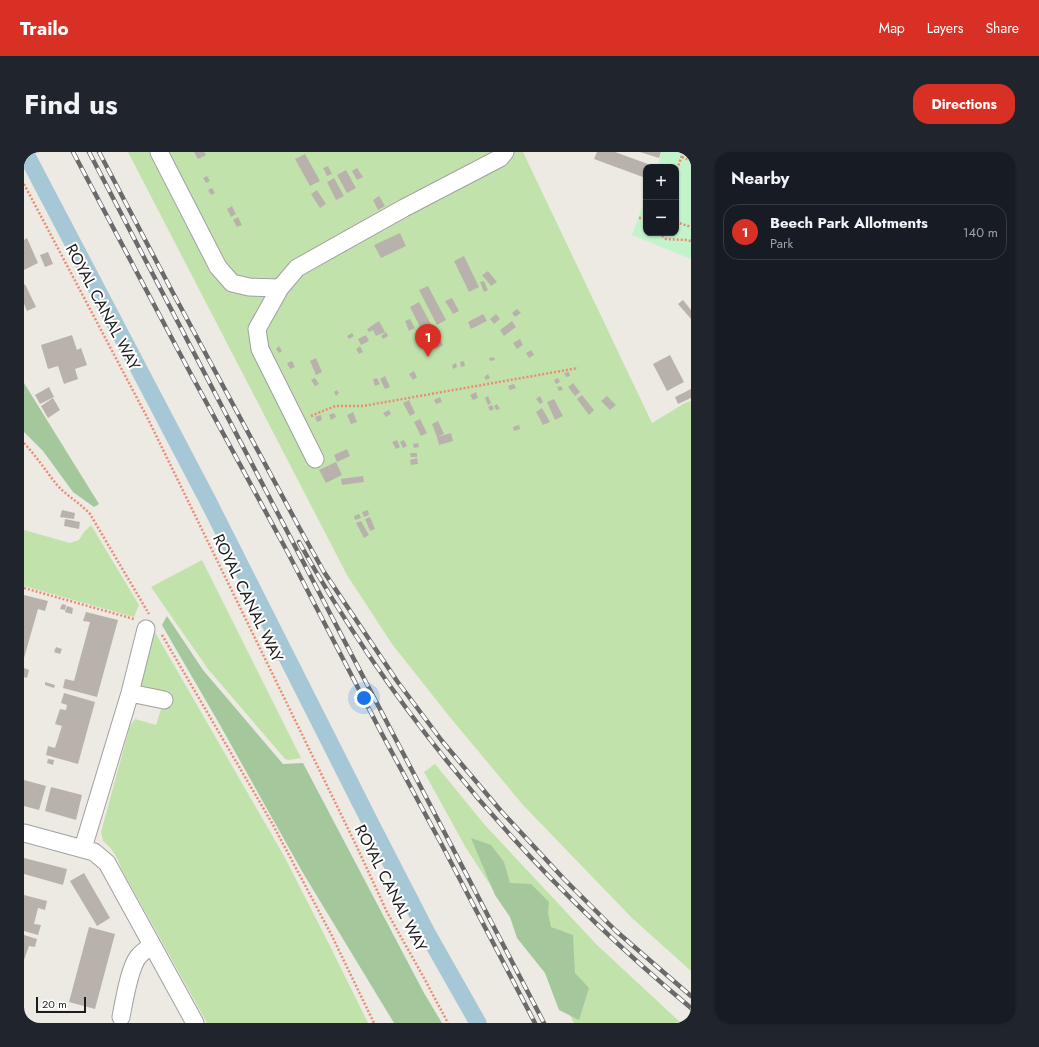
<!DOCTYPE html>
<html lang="en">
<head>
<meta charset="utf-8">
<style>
  body { margin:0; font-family:Jost,sans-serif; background:#20242c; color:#f1f3f6 }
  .controls { position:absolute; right:12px; top:12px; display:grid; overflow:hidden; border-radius:8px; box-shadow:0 1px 3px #0004 }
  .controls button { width:36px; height:36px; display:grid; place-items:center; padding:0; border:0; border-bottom:1px solid #363941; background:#171b24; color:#f1f3f6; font:20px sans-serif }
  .scale { position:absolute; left:12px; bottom:10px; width:50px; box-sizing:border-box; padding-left:4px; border:2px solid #1c1c1c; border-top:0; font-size:11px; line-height:14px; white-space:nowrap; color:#1c1c1c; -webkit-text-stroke:3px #fff; paint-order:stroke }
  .you { position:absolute; left:340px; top:546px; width:14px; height:14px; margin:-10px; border:3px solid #fff; border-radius:50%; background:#1a73e8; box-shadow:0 0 0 6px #1a73e833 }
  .badge { display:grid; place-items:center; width:26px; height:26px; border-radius:50%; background:#d93025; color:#fff; font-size:13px; font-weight:700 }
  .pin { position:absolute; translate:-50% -33px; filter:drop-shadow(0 1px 2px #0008) }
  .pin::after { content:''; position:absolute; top:21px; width:14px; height:12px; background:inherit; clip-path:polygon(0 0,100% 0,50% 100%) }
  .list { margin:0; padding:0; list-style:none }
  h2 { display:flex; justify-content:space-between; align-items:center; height:52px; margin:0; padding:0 16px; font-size:17px }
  h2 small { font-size:13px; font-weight:400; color:#9ea1a6 }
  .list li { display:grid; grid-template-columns:26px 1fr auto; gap:12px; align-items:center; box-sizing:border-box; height:56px; margin:0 8px 8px; padding:0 8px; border:1px solid #363941; border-radius:16px }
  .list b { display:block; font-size:15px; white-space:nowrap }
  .list p { margin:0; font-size:13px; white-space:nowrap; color:#9ea1a6 }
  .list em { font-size:13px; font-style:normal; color:#9ea1a6 }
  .map { position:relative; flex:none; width:667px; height:871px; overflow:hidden; border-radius:16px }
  header { display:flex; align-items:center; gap:24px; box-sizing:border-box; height:56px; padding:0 20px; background:#d93025; color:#fff }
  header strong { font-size:19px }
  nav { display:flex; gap:22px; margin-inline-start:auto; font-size:14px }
  .intro { display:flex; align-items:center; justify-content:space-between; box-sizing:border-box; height:96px; padding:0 24px }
  h1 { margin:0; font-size:28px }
  .button { padding:10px 18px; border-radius:16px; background:#d93025; color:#fff; font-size:14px; font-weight:700 }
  main { display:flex; gap:24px; padding:0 24px }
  aside { flex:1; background:#171b24; border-radius:16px; box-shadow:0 1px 3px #0004 }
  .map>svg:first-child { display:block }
  .grass { fill:#c2e2ac }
  .forest { fill:#a4c89b }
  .park { fill:#c2f3ca }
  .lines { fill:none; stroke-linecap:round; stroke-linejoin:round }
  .canal { stroke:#a6c7d6; stroke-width:17 }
  .building { fill:#b9b2ac }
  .minor-casing { stroke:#a0a0a0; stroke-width:19 }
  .path { stroke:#ec8b74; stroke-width:2.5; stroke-dasharray:2 2; stroke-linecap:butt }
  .minor { stroke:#fff; stroke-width:17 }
  .rail-casing { stroke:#6a6a6a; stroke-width:4.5 }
  .rail { stroke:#fff; stroke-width:3; stroke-dasharray:9; stroke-linecap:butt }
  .labels { text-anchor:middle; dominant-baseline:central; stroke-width:4; stroke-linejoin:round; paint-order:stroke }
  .street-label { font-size:16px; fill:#1c1c1c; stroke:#fff }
</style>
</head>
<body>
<header>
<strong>Trailo</strong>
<nav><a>Map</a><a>Layers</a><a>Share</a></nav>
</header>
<div class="intro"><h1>Find us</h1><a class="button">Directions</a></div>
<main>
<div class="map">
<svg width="667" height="871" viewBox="0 0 667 871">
  <rect width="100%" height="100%" fill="#eceae2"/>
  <!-- grass -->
  <path class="grass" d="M 104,0 L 499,0 L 628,271 L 661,251 L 667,249 L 667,819 L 608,766 L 499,653 L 425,564 L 368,492 L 323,423 Z
    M 67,373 L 115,453 L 110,465 L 0,434 L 0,378 L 46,391 L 55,388 L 60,380 Z
    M 178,408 L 277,606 L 265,608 L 261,607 L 184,517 L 127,435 Z
    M 128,475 L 260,704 L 306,794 L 344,871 L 183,871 L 98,718 C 94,706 89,697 79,689 L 77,680 L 106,574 L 111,567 L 132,573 L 141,544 L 124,539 L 117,534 L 115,525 Z
    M 411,612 L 460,672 L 573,793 L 657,871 L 550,871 L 527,826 L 442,696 L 400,620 Z"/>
  <!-- forest -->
  <path class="forest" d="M 0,231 L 75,352 L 70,355 L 49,340 L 19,299 L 0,280 Z
    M 143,464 L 179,518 L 259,612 L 279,611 L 400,841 L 418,871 L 370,871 L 279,721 L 196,573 L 138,473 Z
    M 447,686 L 467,693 L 480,710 L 486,731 L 507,732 L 525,750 L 524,761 L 527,775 L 549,783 L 551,821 L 565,836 L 555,868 L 535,858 L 521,821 L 493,786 L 486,765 L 471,743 Z"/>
  <!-- park -->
  <path class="park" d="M 638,0 L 667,0 L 667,107 L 608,83 L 622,45 L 622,81 L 652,81 L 652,15 L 633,15 Z"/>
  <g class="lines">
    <!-- canal -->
    <path class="canal" d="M 1,0 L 183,347 L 347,672 L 403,781 L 454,871"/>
  </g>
  <!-- building -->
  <path class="building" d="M 170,0 L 180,0 L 182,3 L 174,7 Z
    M 573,0 L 591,0 L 624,12 L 619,25 L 570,7 Z
    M 616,0 L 637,0 L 635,6 Z
    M 281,2 L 296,29 L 286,34 L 271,7 Z
    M 304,14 L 308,22 L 303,24 L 299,16 Z
    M 333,16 L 339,25 L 333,28 L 328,19 Z
    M 322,18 L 332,36 L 323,41 L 313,23 Z
    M 183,24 L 186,29 L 182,31 L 179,26 Z
    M 310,26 L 320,44 L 312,48 L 303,30 Z
    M 188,36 L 191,41 L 187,43 L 184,38 Z
    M 293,38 L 302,52 L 296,56 L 287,42 Z
    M 355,44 L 361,54 L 354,58 L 349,48 Z
    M 208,54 L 212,62 L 207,65 L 203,57 Z
    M 214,65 L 218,73 L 213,75 L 209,68 Z
    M 376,81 L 382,94 L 357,106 L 350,93 Z
    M 3,86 L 14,111 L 0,118 L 0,88 Z
    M 24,100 L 29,112 L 21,115 L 16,103 Z
    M 440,104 L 455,135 L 445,140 L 430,109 Z
    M 464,119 L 473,130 L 467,134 L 458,123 Z
    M 460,129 L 464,138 L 460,140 L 456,130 Z
    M 1,132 L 12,155 L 3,159 L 0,152 L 0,133 Z
    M 404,134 L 422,168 L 413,173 L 395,138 Z
    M 428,146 L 435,159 L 429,162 L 421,149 Z
    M 659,148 L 667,158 L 667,167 L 654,152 Z
    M 395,150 L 409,176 L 399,181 L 386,155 Z
    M 493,157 L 497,161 L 491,165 L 488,161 Z
    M 459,162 L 463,169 L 447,177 L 444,170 Z
    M 472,162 L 476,167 L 470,172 L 466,167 Z
    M 386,167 L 391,176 L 385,179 L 381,169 Z
    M 355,169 L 361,180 L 352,184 L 349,178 L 345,180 L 343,177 Z
    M 488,169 L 492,175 L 480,184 L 476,178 Z
    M 411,179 L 419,193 L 413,196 L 405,183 Z
    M 362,180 L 364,184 L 359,187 L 357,184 Z
    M 328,181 L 330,184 L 325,187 L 323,184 Z
    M 48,183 L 53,198 L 57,196 L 63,213 L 51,217 L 54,227 L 40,232 L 34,214 L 24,217 L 17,193 Z
    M 342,183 L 345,189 L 337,193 L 334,187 Z
    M 396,183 L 398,186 L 394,188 L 392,186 Z
    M 400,186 L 405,192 L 400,195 L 396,188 Z
    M 496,187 L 499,193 L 493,197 L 489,191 Z
    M 255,194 L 258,199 L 255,201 L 252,197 Z
    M 336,194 L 339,200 L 335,202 L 332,197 Z
    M 507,198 L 510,203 L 505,206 L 502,201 Z
    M 646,203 L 660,230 L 643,239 L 629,212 Z
    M 470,205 L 471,208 L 466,209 L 465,206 Z
    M 292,206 L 298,220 L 292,223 L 286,209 Z
    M 268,209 L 271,215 L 266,217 L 263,211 Z
    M 440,209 L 441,214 L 437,215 L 436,210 Z
    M 432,211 L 433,215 L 429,217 L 428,213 Z
    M 390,219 L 393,225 L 389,228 L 385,222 Z
    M 545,220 L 546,224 L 542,225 L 540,221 Z
    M 464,222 L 466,226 L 462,228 L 460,225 Z
    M 361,224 L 366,235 L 361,237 L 356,227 Z
    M 291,226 L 295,232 L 291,234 L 287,228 Z
    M 353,226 L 356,232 L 351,234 L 349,227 Z
    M 534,226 L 536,230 L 532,232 L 530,228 Z
    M 549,231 L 556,240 L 551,244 L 544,235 Z
    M 490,232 L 492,236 L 486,238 L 484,234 Z
    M 537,234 L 539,238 L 535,239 L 533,235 Z
    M 25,235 L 30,245 L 16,252 L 11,243 Z
    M 667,237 L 667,246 L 654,252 L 651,245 Z
    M 313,238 L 315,241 L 312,244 L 310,240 Z
    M 452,240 L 454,246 L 449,248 L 446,243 Z
    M 558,243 L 570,258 L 565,263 L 553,247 Z
    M 464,244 L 467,251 L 464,253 L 461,246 Z
    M 516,244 L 519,250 L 516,252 L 512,247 Z
    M 583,244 L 592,253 L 586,258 L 577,249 Z
    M 416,245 L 418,250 L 412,252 L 410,248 Z
    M 29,246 L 36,258 L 24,266 L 17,254 Z
    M 530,247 L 539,264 L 531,268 L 523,250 Z
    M 385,248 L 391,261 L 386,264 L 379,251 Z
    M 473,252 L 476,257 L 472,258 L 470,254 Z
    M 468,253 L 470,257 L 466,259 L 464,255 Z
    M 518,256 L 526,270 L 519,273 L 512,260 Z
    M 365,258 L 367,262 L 362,265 L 359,261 Z
    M 329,260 L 333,270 L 327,272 L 323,263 Z
    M 310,261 L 312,265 L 307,268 L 305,263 Z
    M 297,263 L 298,268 L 293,270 L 291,265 Z
    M 396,267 L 403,281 L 397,284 L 390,270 Z
    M 414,269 L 420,282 L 413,285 L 408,272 Z
    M 495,273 L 496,277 L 490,279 L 489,275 Z
    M 427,281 L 429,289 L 415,293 L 413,285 Z
    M 373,288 L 376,295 L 372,297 L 368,290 Z
    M 380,288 L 383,294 L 379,296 L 376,290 Z
    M 394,291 L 395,295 L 390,296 L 389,292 Z
    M 323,297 L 326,304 L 313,310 L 310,303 Z
    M 386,301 L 393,301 L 393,305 L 387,305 Z
    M 393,306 L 394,312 L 387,313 L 386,308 Z
    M 312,310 L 318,323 L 302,331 L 295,318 Z
    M 339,324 L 340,330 L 318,333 L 317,327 Z
    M 38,358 L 51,361 L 50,367 L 36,365 Z
    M 344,358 L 345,363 L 340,365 L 338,360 Z
    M 335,362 L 337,366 L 331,368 L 330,364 Z
    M 346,365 L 351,377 L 346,379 L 341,367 Z
    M 41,367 L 56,370 L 55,377 L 40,374 Z
    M 337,369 L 345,383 L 340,386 L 332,371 Z
    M 0,443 L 24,449 L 21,459 L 14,457 L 0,506 Z
    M 38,452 L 42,453 L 41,458 L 36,457 Z
    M 43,454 L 49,456 L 48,462 L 41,460 Z
    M 62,460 L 94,468 L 73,545 L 39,536 L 41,527 L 50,529 L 66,470 L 59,469 Z
    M 32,495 L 38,497 L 36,502 L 30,500 Z
    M 0,516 L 5,518 L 3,526 L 0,525 Z
    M 21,530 L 31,533 L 30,536 L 21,533 Z
    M 40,541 L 71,550 L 54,612 L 22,603 L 24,594 L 31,596 L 38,574 L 31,572 L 36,557 L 42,558 L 43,553 L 37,551 Z
    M 24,607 L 30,608 L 29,613 L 23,611 Z
    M 0,628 L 22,634 L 15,658 L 0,654 Z
    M 27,635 L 58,643 L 52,668 L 21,659 Z
    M 0,706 L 43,717 L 39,733 L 0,722 Z
    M 60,721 L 86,766 L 73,774 L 46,729 Z
    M 0,743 L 23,749 L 21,758 L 14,756 L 10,772 L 17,773 L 14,783 L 0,779 Z
    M 65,775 L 91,782 L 71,857 L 45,850 Z
    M 0,783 L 13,787 L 11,795 L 5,794 L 0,808 Z"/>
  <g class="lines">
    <!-- minor casing -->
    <g class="minor-casing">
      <path id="minor" d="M 135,0 L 194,115 L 208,131 L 225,135 L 256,136
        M 291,307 L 236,197 L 233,177 L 256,136 L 273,116 L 380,56 L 476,6 L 481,0
        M 106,541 L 140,548
        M 0,681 L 70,700 L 83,711 L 171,871
        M 59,696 L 106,541 L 122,477
        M 97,865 C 100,850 105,817 114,805 C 118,800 123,797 128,793"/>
    </g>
    <!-- path -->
    <path class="path" d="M 658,5 L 667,9
      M 652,21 L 659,0
      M 0,32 L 124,267 L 332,693 L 363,760 L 400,826 L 424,871
      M 615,66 L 622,66
      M 652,70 L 667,75
      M 635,81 L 642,87 L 662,88 L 667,89
      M 287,264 L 311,254 L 339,254 L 554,216
      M 0,291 C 12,304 22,319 33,333 C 43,344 56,351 66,362 L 125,462
      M 0,436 L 110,467
      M 138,483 L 248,671 L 308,784 L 350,871
      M 0,869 L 4,871"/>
    <!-- minor -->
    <use href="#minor" class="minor"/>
    <!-- rail casing -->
    <g class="rail-casing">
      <path id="rail" d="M 49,0 L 162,213 L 264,401 L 358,582 L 419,695 L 511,871
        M 65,0 L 520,871
        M 75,0 L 149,141 L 276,377 L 300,420 L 373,529 L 418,589 L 477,659 L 540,727 L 592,779 L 667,844
        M 275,390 C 375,569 510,725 667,856"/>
    </g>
    <!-- rail -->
    <use href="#rail" class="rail"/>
  </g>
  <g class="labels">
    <!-- street labels -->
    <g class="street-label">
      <text transform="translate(79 155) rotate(62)">ROYAL CANAL WAY</text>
      <text transform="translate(224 446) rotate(64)">ROYAL CANAL WAY</text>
      <text transform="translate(367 736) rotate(63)">ROYAL CANAL WAY</text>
    </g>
  </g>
</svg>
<div class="controls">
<button>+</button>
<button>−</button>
</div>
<div class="scale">20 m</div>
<div class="you"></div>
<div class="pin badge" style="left:404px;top:205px">1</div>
</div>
<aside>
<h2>Nearby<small></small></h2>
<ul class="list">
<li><span class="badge">1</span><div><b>Beech Park Allotments</b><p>Park</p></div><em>140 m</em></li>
</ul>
</aside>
</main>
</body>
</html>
